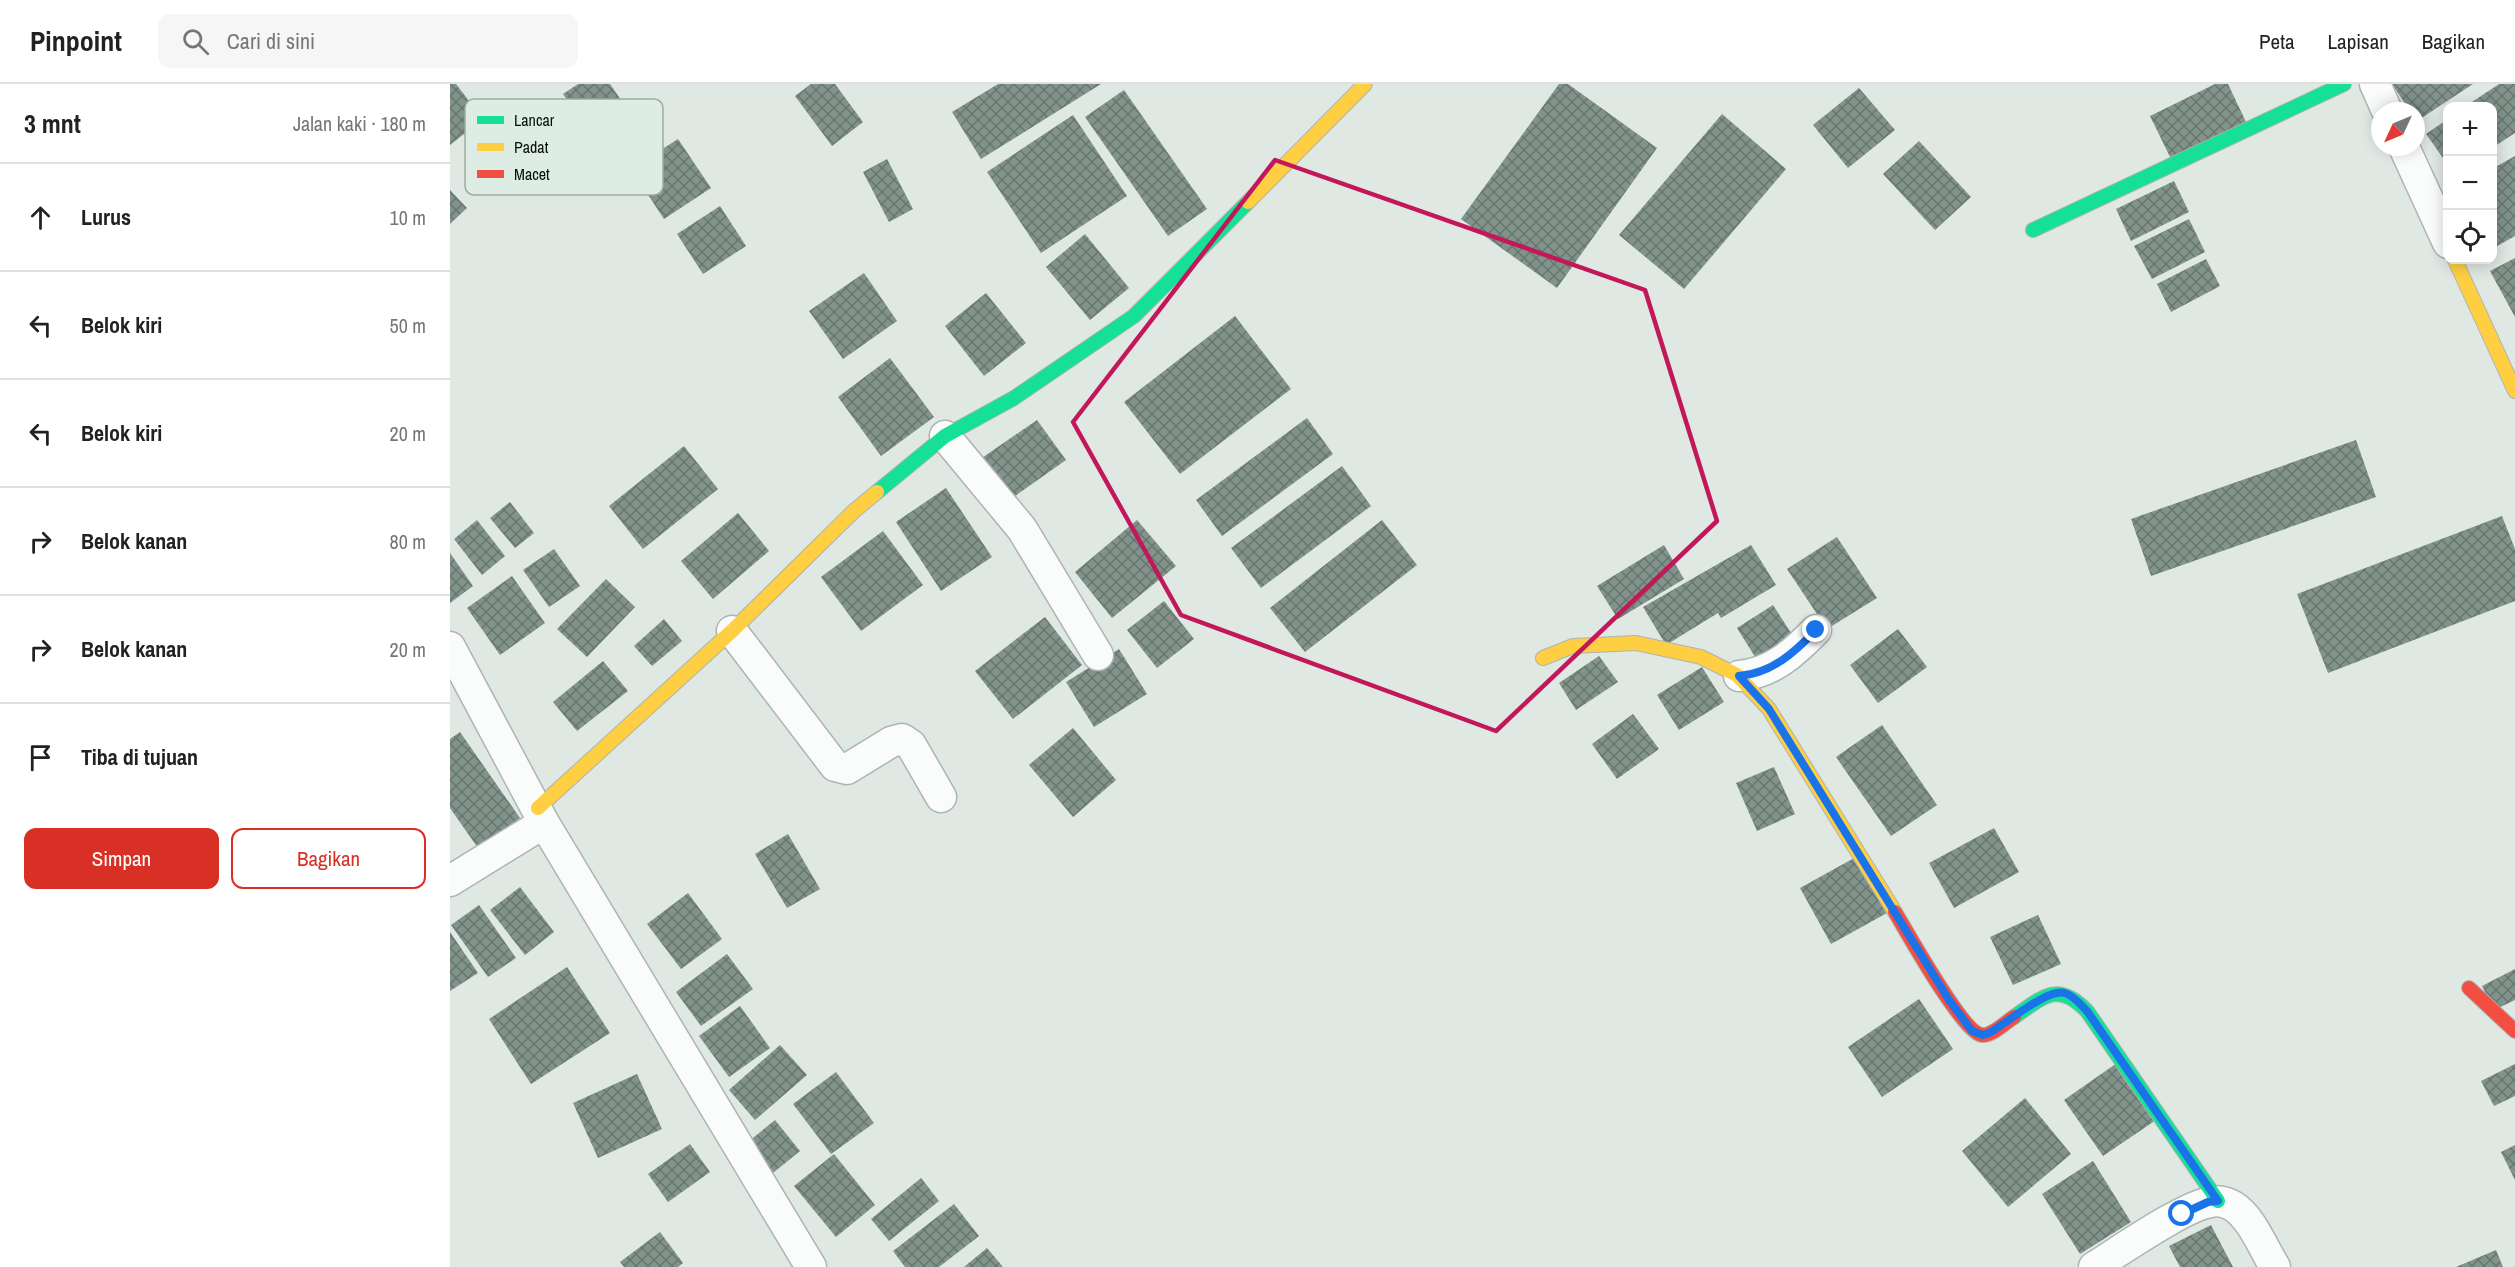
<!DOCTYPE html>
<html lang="id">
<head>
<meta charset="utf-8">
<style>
  body { margin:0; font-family:"Archivo Narrow",sans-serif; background:#f6f6f6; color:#222 }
  .controls { position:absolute; right:18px; top:18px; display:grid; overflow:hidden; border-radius:12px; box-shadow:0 3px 15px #0003 }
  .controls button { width:54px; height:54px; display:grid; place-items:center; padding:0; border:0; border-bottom:2px solid #e0e0e0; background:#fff; color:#222; font:30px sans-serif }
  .compass { position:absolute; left:1921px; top:18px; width:54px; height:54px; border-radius:50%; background:#fff; box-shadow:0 3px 15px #0003; rotate:226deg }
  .stop { position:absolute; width:18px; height:18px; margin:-14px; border:4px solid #1a73e8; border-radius:50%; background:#fff }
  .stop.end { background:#1a73e8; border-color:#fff; box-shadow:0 2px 6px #0008 }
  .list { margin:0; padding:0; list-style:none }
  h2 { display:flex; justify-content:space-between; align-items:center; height:78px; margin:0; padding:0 24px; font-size:26px }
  h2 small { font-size:20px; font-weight:400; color:#767676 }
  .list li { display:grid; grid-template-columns:39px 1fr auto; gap:18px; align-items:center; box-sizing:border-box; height:108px; padding:0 24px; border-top:2px solid #e0e0e0 }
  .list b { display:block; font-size:22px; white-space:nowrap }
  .list em { font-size:20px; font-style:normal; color:#767676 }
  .actions { display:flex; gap:12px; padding:18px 24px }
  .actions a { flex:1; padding:14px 0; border:2px solid #d93025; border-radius:12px; text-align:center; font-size:21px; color:#d93025 }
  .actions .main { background:#d93025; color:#fff }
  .icon { flex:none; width:33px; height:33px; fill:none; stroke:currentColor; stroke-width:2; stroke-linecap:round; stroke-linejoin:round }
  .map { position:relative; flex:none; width:2065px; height:1183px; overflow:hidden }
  header { display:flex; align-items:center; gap:36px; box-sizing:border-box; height:84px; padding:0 30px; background:#fff; border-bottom:2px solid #e0e0e0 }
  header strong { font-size:28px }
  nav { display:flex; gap:33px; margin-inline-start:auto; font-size:21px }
  .search { width:420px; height:54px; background:#f6f6f6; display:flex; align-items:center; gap:15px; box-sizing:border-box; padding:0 21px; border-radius:12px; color:#767676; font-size:22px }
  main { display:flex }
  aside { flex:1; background:#fff }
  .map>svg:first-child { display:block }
  .building { fill:url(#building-cross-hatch) }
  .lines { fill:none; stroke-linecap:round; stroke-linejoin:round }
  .street-casing { stroke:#aeb4b1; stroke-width:33 }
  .fast-casing { stroke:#aeb4b1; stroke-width:16 }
  .slow-casing { stroke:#aeb4b1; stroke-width:16 }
  .jam-casing { stroke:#aeb4b1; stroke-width:16 }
  .street { stroke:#fafcfb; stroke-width:30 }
  .fast { stroke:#16e098; stroke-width:14 }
  .slow { stroke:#ffcf43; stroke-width:14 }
  .jam { stroke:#f24e42; stroke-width:14 }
  .route { stroke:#1a73e8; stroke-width:8 }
  .marked { fill:none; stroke:#c2185b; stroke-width:4.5; stroke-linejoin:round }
  .key { fill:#ddece4; stroke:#9eaaa3; stroke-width:1.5 }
  .key-label { font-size:16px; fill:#0a0f0c }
</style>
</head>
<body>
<header>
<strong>Pinpoint</strong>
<div class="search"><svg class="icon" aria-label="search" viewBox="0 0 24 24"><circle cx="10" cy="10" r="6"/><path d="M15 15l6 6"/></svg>Cari di sini</div>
<nav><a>Peta</a><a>Lapisan</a><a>Bagikan</a></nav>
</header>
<main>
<aside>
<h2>3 mnt<small>Jalan kaki · 180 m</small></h2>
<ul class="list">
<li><svg class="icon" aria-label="ahead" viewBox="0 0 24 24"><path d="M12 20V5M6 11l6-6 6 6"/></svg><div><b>Lurus</b></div><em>10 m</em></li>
<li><svg class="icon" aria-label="left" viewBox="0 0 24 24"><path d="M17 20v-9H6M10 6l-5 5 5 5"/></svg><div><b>Belok kiri</b></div><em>50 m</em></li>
<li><svg class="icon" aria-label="left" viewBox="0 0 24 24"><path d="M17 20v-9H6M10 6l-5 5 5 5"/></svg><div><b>Belok kiri</b></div><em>20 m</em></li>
<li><svg class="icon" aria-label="right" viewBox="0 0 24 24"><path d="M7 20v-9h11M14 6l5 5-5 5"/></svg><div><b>Belok kanan</b></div><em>80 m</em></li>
<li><svg class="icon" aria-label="right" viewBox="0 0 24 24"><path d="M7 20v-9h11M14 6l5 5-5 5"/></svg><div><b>Belok kanan</b></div><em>20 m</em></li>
<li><svg class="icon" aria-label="arrive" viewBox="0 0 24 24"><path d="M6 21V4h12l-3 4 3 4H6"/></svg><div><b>Tiba di tujuan</b></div></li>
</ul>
<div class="actions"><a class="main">Simpan</a><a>Bagikan</a></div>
</aside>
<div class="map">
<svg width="2065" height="1183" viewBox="0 0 2065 1183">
  <defs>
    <pattern id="building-cross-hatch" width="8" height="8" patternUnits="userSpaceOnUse" patternTransform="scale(1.5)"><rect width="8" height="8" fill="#81938b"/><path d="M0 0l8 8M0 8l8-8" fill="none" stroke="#687670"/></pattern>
  </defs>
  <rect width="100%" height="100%" fill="#e0e8e4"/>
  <!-- building -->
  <path class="building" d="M 0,0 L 6,0 L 33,35 L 0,61 Z
    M 128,0 L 160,0 L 189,42 L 152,67 L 113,10 Z
    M 361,0 L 385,0 L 413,38 L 382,62 L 345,12 Z
    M 548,0 L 651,0 L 531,75 L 502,28 Z
    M 1109,0 L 1118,0 L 1207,64 L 1107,204 L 1011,135 Z
    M 1765,0 L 1778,0 L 1796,38 L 1721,75 L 1700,32 Z
    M 1942,0 L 2023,0 L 1967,37 L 1966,27 L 1960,27 Z
    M 2049,0 L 2065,0 L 2065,49 L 2042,64 L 2042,22 L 2016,22 Z
    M 1409,4 L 1445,46 L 1398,84 L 1363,41 Z
    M 674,6 L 757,125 L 718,152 L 635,33 Z
    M 1272,30 L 1336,85 L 1234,205 L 1169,151 Z
    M 623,31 L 677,112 L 591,169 L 537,88 Z
    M 1998,35 L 1998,81 L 1976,50 Z
    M 228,55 L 261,104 L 214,135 L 181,85 Z
    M 1469,57 L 1521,113 L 1485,146 L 1433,90 Z
    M 2065,72 L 2065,152 L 2042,165 L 2042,85 Z
    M 437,75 L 463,125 L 439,138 L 413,88 Z
    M 1724,97 L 1739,128 L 1681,157 L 1666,125 Z
    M 0,106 L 17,124 L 0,140 Z
    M 270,122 L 296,162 L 253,190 L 227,150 Z
    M 1739,135 L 1755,168 L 1702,195 L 1684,162 Z
    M 635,150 L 679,204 L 640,236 L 596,183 Z
    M 2065,174 L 2065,233 L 2040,187 Z
    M 1756,175 L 1770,202 L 1721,228 L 1707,200 Z
    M 414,189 L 447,237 L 393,275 L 359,227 Z
    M 536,209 L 576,259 L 534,292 L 495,242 Z
    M 785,232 L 841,305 L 730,390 L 674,318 Z
    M 440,274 L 484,333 L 431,372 L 388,313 Z
    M 857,334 L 883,370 L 772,452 L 746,416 Z
    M 587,336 L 616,376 L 558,417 L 529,376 Z
    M 1906,356 L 1926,413 L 1701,492 L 1681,435 Z
    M 234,362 L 268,405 L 193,465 L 159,422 Z
    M 892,382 L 921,422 L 811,504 L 781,464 Z
    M 496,404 L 542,473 L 491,507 L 446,438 Z
    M 60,418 L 84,449 L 65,464 L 40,434 Z
    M 288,429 L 319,467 L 263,515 L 231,477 Z
    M 2052,432 L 2065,465 L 2065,517 L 1878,589 L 1847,510 Z
    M 27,436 L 55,472 L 32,491 L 4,455 Z
    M 687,436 L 726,482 L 662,534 L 625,488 Z
    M 932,436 L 967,481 L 855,568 L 820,524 Z
    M 433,447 L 473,501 L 411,547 L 371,493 Z
    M 1387,453 L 1427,514 L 1377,545 L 1337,485 Z
    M 1214,461 L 1234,495 L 1168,535 L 1147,502 Z
    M 1301,461 L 1326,501 L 1271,534 L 1268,529 L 1216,561 L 1193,523 Z
    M 104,465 L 130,502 L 99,523 L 73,486 Z
    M 0,469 L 23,502 L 0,519 Z
    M 62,492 L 95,539 L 50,571 L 17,524 Z
    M 156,495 L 185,523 L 137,573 L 107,545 Z
    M 714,517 L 744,555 L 707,584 L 677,546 Z
    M 1323,521 L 1343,552 L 1307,576 L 1287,544 Z
    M 595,533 L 632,581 L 563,635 L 525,587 Z
    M 214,535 L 232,557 L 202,582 L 184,562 Z
    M 1448,545 L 1477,583 L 1428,619 L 1400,581 Z
    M 669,565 L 697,610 L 644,643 L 616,598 Z
    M 1149,572 L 1168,598 L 1126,626 L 1109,599 Z
    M 153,577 L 178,607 L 127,647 L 103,618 Z
    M 1252,583 L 1274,618 L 1229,646 L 1207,611 Z
    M 1183,630 L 1209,665 L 1167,695 L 1142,660 Z
    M 1432,641 L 1487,721 L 1441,752 L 1386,673 Z
    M 623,644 L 666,696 L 623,733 L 579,681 Z
    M 10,648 L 70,734 L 28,764 L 0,724 L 0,655 Z
    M 1324,683 L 1345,730 L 1307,747 L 1286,699 Z
    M 1544,744 L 1569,788 L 1504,824 L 1479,779 Z
    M 338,750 L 370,805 L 337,824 L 305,770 Z
    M 1406,773 L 1437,829 L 1381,860 L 1350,804 Z
    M 70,803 L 104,848 L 75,871 L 40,826 Z
    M 238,809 L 272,855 L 231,885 L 197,840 Z
    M 29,821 L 66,874 L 38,893 L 1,841 Z
    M 1588,831 L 1611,880 L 1563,901 L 1540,853 Z
    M 0,848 L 28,889 L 0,907 Z
    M 277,870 L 303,905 L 251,942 L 226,908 Z
    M 117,883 L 160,949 L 81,1000 L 39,935 Z
    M 2065,885 L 2065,916 L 2044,926 L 2032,902 Z
    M 1469,915 L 1503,965 L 1432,1013 L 1398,963 Z
    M 290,922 L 320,964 L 279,993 L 249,952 Z
    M 330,961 L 357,991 L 305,1036 L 279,1006 Z
    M 1667,979 L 1706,1036 L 1653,1072 L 1614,1016 Z
    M 2065,980 L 2065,1012 L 2044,1022 L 2031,997 Z
    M 386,988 L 424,1039 L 381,1070 L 343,1020 Z
    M 187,990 L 212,1045 L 148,1074 L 123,1019 Z
    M 1575,1014 L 1621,1070 L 1558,1123 L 1512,1067 Z
    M 325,1036 L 350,1067 L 323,1089 L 298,1058 Z
    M 240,1060 L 260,1088 L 218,1118 L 198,1090 Z
    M 2065,1061 L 2065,1096 L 2051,1068 Z
    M 384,1070 L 425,1121 L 386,1153 L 344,1102 Z
    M 1643,1077 L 1681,1138 L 1630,1170 L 1592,1110 Z
    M 471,1094 L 489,1117 L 439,1157 L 421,1135 Z
    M 504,1120 L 529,1152 L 489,1183 L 455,1183 L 443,1167 Z
    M 1761,1141 L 1783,1183 L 1730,1183 L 1719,1162 Z
    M 210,1148 L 233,1179 L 228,1183 L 174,1183 L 170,1178 Z
    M 537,1164 L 553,1183 L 514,1183 Z
    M 2046,1166 L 2053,1183 L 2006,1183 Z"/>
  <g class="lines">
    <!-- street casing -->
    <g class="street-casing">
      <path id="street" d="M 1925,0 L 1937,27
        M 1954,63 L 1998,159
        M 495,352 L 572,445 L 648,571
        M 282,547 L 385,682 L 397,685 L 441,658 L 452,655 L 461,661 L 491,713
        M 0,563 L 94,739 L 361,1183
        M 1289,592 C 1322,589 1344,569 1366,546
        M 0,797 L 94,739
        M 1644,1183 C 1670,1167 1734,1122 1761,1118 C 1769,1116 1776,1118 1783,1122 C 1802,1134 1813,1164 1825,1183"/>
    </g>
    <!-- fast casing -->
    <g class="fast-casing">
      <path id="fast" d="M 1583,146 L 1894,0
        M 427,408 L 495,352 L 564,314 L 684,232 L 798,118
        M 1564,933 C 1594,912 1608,897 1637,927 L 1768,1117"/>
    </g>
    <!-- slow casing -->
    <g class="slow-casing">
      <path id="slow" d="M 798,118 L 915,0
        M 2005,176 L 2065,307
        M 1093,574 L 1123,562 L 1186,559 L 1251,573 L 1287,591 L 1319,625 L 1445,828
        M 88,724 L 282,547 L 404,427 L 427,408"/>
    </g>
    <!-- jam casing -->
    <g class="jam-casing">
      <path id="jam" d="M 1445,828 C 1457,848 1513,949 1532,951 C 1542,952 1556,938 1564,933
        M 2019,904 L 2065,947"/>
    </g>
    <!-- street -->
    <use href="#street" class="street"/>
    <!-- fast -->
    <use href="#fast" class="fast"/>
    <!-- slow -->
    <use href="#slow" class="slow"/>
    <!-- jam -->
    <use href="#jam" class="jam"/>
  </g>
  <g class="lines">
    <!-- route -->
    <path class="route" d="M 1366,546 C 1344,569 1322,589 1289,592 L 1319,625 L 1499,916 L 1522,947 L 1533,951 L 1539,949 C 1556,940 1597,904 1615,909 C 1624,912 1630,920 1637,927 L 1768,1117 L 1758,1118 L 1732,1130"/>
  </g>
  <!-- marked area -->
  <path class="marked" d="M 825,76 L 1195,206 L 1267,437 L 1046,647 L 731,531 L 623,338 Z"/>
  <!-- legend -->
  <rect x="15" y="15" width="198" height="96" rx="9" class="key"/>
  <rect x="27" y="32" width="27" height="8" fill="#16e098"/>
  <rect x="27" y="59" width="27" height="8" fill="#ffcf43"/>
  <rect x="27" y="86" width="27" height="8" fill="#f24e42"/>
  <g class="key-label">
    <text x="64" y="42">Lancar</text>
    <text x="64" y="69">Padat</text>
    <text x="64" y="96">Macet</text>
  </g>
</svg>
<div class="controls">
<button>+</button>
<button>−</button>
<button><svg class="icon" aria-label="locate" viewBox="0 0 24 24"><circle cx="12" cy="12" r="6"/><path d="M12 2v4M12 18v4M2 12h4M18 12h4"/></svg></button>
</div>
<svg class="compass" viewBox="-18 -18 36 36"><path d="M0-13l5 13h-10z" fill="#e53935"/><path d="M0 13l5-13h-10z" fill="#767676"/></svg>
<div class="stop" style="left:1732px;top:1130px"></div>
<div class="stop end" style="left:1366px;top:546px"></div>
</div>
</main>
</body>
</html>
